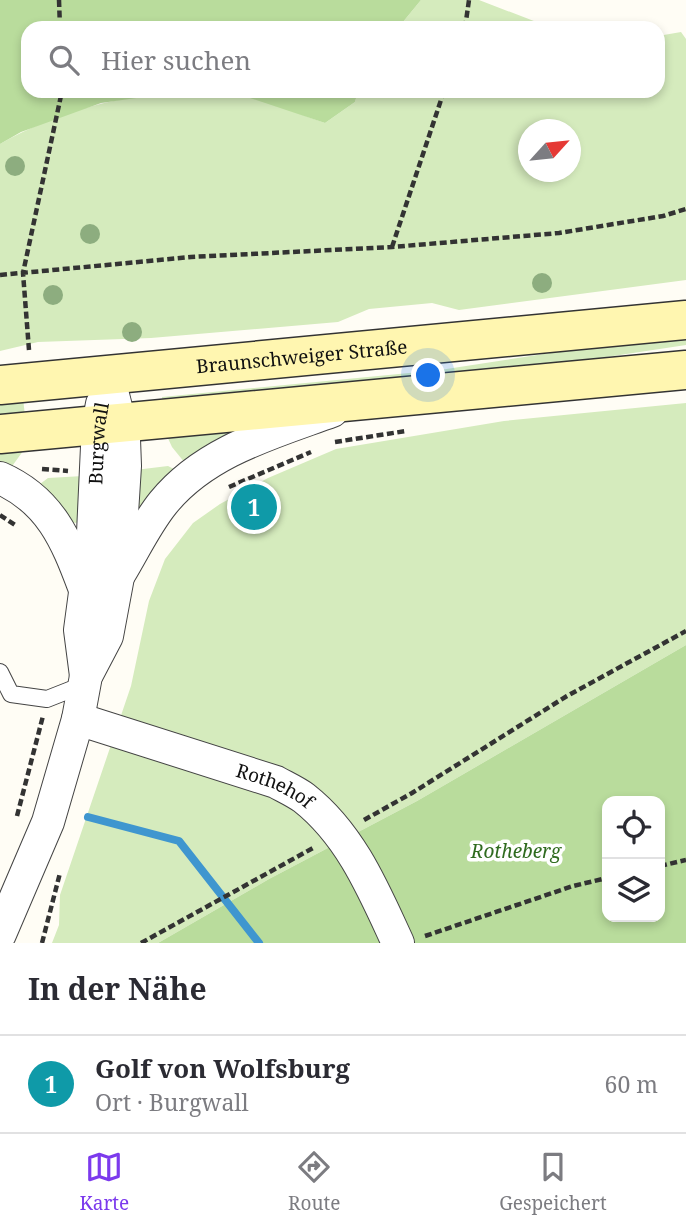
<!DOCTYPE html>
<html lang="de">
<head>
<meta charset="utf-8">
<style>
  body { margin:0; font-family:"Noto Serif",serif; background:#f2f2f3; color:#2b2b33 }
  .controls { position:absolute; right:21px; bottom:21px; display:grid; overflow:hidden; border-radius:14px; box-shadow:0 4px 10px #0003 }
  .controls button { width:63px; height:63px; display:grid; place-items:center; padding:0; border:0; border-bottom:2px solid #e1e1e2; background:#fff; color:#2b2b33; font:35px sans-serif }
  .compass { position:absolute; left:518px; top:119px; width:63px; height:63px; border-radius:50%; background:#fff; box-shadow:0 4px 10px #0003; rotate:63deg }
  .you { position:absolute; left:429px; top:376px; width:24px; height:24px; margin:-18px; border:5px solid #fff; border-radius:50%; background:#1a73e8; box-shadow:0 0 0 10px #1a73e833 }
  .badge { display:grid; place-items:center; width:46px; height:46px; border-radius:50%; background:#7c3aed; color:#fff; font-size:23px; font-weight:700 }
  .pin { position:absolute; translate:-50% -50%; border:4px solid #fff; box-shadow:0 2px 7px #0006 }
  .list { margin:0; padding:0; list-style:none }
  h2 { display:flex; justify-content:space-between; align-items:center; height:91px; margin:0; padding:0 28px; font-size:30px }
  h2 small { font-size:23px; font-weight:400; color:#7c7c81 }
  .list li { display:grid; grid-template-columns:46px 1fr auto; gap:21px; align-items:center; box-sizing:border-box; height:98px; padding:0 28px; border-top:2px solid #e1e1e2 }
  .list b { display:block; font-size:26px; white-space:nowrap }
  .list p { margin:0; font-size:23px; white-space:nowrap; color:#7c7c81 }
  .list em { font-size:23px; font-style:normal; color:#7c7c81 }
  .icon { flex:none; width:38px; height:38px; fill:none; stroke:currentColor; stroke-width:2; stroke-linecap:round; stroke-linejoin:round }
  .map { position:relative; flex:none; width:686px; height:943px; overflow:hidden }
  .search { position:absolute; background:#fff; box-shadow:0 4px 10px #0003; left:21px; right:21px; top:21px; height:77px; display:flex; align-items:center; gap:18px; box-sizing:border-box; padding:0 24px; border-radius:21px; color:#7c7c81; font-size:26px }
  .sheet { height:189px; background:#fff }
  nav { display:flex; justify-content:space-around; align-items:center; box-sizing:border-box; height:98px; border-top:2px solid #e1e1e2; background:#fff; font-size:19px; color:#7c7c81 }
  nav a { display:grid; justify-items:center; gap:4px }
  nav .on { color:#7c3aed }
  .map>svg:first-child { display:block }
  .green { fill:#d5ebbd; fill-rule:evenodd }
  .forest { fill:#b9dc9c; fill-rule:evenodd }
  .lines { fill:none; stroke-linecap:round; stroke-linejoin:round }
  .stream { stroke:#3f96cf; stroke-width:8 }
  .lane-casing { stroke:#444; stroke-width:18 }
  .street-casing { stroke:#444; stroke-width:34 }
  .secondary-casing { stroke:#333; stroke-width:41 }
  .path { stroke:#333; stroke-width:4.5; stroke-dasharray:7 3.5; stroke-linecap:butt }
  .lane { stroke:#fff; stroke-width:16 }
  .street { stroke:#fff; stroke-width:32 }
  .secondary { stroke:#fff6b0; stroke-width:38 }
  .tree { fill:#8dad7f }
  .labels { text-anchor:middle; dominant-baseline:central; stroke-width:7; stroke-linejoin:round; paint-order:stroke }
  .street-label { font-size:19px; fill:#111; stroke:#fff }
  .park-label { font-size:19px; font-style:italic; fill:#2f6b1f; stroke:#fff }
</style>
</head>
<body>
<div class="map">
<svg width="686" height="943" viewBox="0 0 686 943">
  <rect width="100%" height="100%" fill="#fffdf5"/>
  <!-- green -->
  <path class="green" d="M 421,0 L 479,0 L 552,28 L 398,28 Z
    M 681,32 L 686,39 L 686,280 L 459,310 L 432,303 L 369,309 L 338,322 L 151,338 L 38,342 L 0,351 L 0,144 C 67,105 162,83 238,95 C 266,99 298,114 325,123 L 355,102 L 358,91 L 658,91 L 658,36 ZM 528,130 L 570,130 L 570,172 L 528,172 Z
    M 686,336 L 686,345 L 567,363 L 163,404 L 162,397 L 440,370 L 596,346 Z
    M 23,398 L 25,416 L 0,419 L 0,401 Z
    M 686,403 L 686,645 L 417,801 L 269,879 L 158,943 L 52,943 L 59,925 L 60,895 L 131,686 L 149,601 L 165,559 L 193,523 L 220,504 L 268,478 L 336,449 L 504,421 Z
    M 231,432 L 230,436 L 185,463 L 172,447 L 166,434 Z
    M 26,447 L 10,469 L 0,465 L 0,449 Z
    M 168,466 L 178,471 L 136,515 L 135,470 Z
    M 83,476 L 80,519 L 76,523 L 70,522 L 36,487 L 48,478 Z"/>
  <!-- forest -->
  <path class="forest" d="M 0,0 L 421,0 L 398,28 L 28,28 L 28,91 L 186,91 L 101,103 L 21,132 L 0,144 Z
    M 194,91 L 358,91 L 355,102 L 325,123 L 241,95 Z
    M 686,645 L 686,943 L 158,943 L 269,879 L 417,801 ZM 607,801 L 660,801 L 660,917 L 607,917 Z"/>
  <g class="lines">
    <!-- stream -->
    <path class="stream" d="M 88,817 L 179,841 L 259,943"/>
    <!-- lane casing -->
    <g class="lane-casing">
      <path id="lane" d="M 0,672 L 11,694 L 47,699 L 85,684"/>
    </g>
    <!-- street casing -->
    <g class="street-casing">
      <g id="street">
        <path d="M 0,478 C 50,500 66,539 84,587"/>
        <path d="M 120,573 C 134,550 146,524 163,503 C 205,451 272,433 332,411"/>
        <path id="s1" d="M 86,676 L 80,630 L 93,533 L 98,425 L 102,404"/>
        <path id="s2" d="M 78,719 L 276,782 C 285,787 296,792 304,798 C 351,835 374,891 398,943"/>
        <path d="M 0,934 L 48,822 L 78,719 L 86,676 L 107,636 L 118,577 L 125,466 L 124,439 L 108,375"/>
      </g>
    </g>
    <!-- secondary casing -->
    <g class="secondary-casing">
      <g id="secondary">
        <path id="s3" d="M 0,385 L 686,320"/>
        <path d="M 0,434 L 686,370"/>
      </g>
    </g>
    <!-- path -->
    <path class="path" d="M 59,0 L 60,28
      M 465,28 L 469,0
      M 392,247 L 444,91
      M 0,275 L 191,257 L 392,247 L 559,233 L 663,216 L 686,209
      M 29,350 L 23,273 L 62,91
      M 335,442 L 406,431
      M 42,469 L 68,471
      M 229,487 L 311,452
      M 0,515 L 15,525
      M 17,816 L 43,716
      M 364,820 L 412,793 L 567,696 L 686,631
      M 660,866 L 686,860
      M 425,936 L 573,886 L 607,878
      M 42,943 L 60,873
      M 141,943 L 313,848"/>
    <!-- lane -->
    <use href="#lane" class="lane"/>
    <!-- street -->
    <use href="#street" class="street"/>
    <!-- secondary -->
    <use href="#secondary" class="secondary"/>
  </g>
  <!-- trees -->
  <g class="tree">
    <circle cx="15" cy="166" r="10"/>
    <circle cx="90" cy="234" r="10"/>
    <circle cx="542" cy="283" r="10"/>
    <circle cx="53" cy="295" r="10"/>
    <circle cx="132" cy="332" r="10"/>
  </g>
  <g class="labels">
    <!-- street labels -->
    <g class="street-label">
      <text stroke="none"><textPath href="#s3" startOffset="303">Braunschweiger Straße</textPath></text>
      <text stroke="none"><textPath href="#s1" startOffset="234">Burgwall</textPath></text>
      <text stroke="none"><textPath href="#s2" startOffset="208">Rothehof</textPath></text>
    </g>
    <!-- park labels -->
    <g class="park-label">
      <text x="516" y="851">Rotheberg</text>
    </g>
  </g>
</svg>
<div class="controls">
<button><svg class="icon" aria-label="locate" viewBox="0 0 24 24"><circle cx="12" cy="12" r="6"/><path d="M12 2v4M12 18v4M2 12h4M18 12h4"/></svg></button>
<button><svg class="icon" aria-label="layers" viewBox="0 0 24 24"><path d="M12 4l9 5-9 5-9-5zM3 14l9 5 9-5"/></svg></button>
</div>
<svg class="compass" viewBox="-18 -18 36 36"><path d="M0-13l5 13h-10z" fill="#e53935"/><path d="M0 13l5-13h-10z" fill="#7c7c81"/></svg>
<div class="you"></div>
<div class="pin badge" style="left:254px;top:507px;background:#0f9aa8">1</div>
<div class="search"><svg class="icon" aria-label="search" viewBox="0 0 24 24"><circle cx="10" cy="10" r="6"/><path d="M15 15l6 6"/></svg>Hier suchen</div>
</div>
<section class="sheet">
<h2>In der Nähe<small></small></h2>
<ul class="list">
<li><span class="badge" style="background:#0f9aa8">1</span><div><b>Golf von Wolfsburg</b><p>Ort · Burgwall</p></div><em>60 m</em></li>
</ul>
</section>
<nav>
<a class="on"><svg class="icon" aria-label="map" viewBox="0 0 24 24"><path d="M3 6l6-2 6 2 6-2v14l-6 2-6-2-6 2zM9 4v14M15 6v14"/></svg>Karte</a>
<a><svg class="icon" aria-label="directions" viewBox="0 0 24 24"><path d="M12 3l9 9-9 9-9-9zM9 14v-3h6M13 9l2 2-2 2"/></svg>Route</a>
<a><svg class="icon" aria-label="saved" viewBox="0 0 24 24"><path d="M7 4h10v16l-5-4-5 4z"/></svg>Gespeichert</a>
</nav>
</body>
</html>
